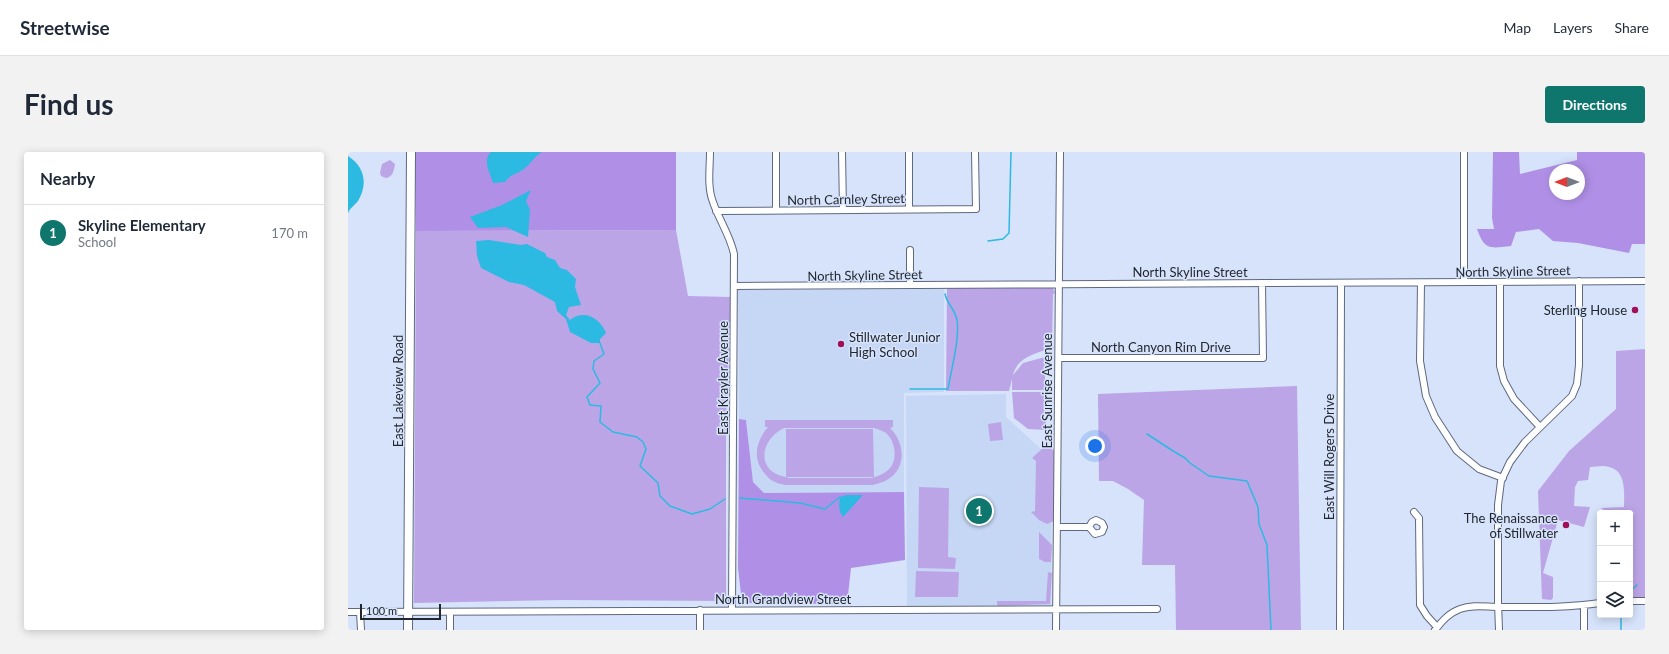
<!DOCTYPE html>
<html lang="en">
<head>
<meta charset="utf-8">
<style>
  body { margin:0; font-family:Lato,sans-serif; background:#f2f2f3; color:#1f2937 }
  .controls { position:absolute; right:12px; bottom:12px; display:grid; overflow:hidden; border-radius:4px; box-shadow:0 2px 10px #0003 }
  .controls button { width:36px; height:36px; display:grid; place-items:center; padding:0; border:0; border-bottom:1px solid #e0e1e3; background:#fff; color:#1f2937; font:20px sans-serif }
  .compass { position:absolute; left:1201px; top:12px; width:36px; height:36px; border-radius:50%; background:#fff; box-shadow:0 2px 10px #0003; rotate:270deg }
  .scale { position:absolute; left:12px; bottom:10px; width:81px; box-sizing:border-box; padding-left:4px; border:2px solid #22272f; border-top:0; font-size:11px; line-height:14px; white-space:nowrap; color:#22272f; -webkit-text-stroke:3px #d6e3fb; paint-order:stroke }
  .you { position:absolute; left:747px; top:294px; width:14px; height:14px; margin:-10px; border:3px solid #fff; border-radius:50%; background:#1a73e8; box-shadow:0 0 0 6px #1a73e833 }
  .badge { display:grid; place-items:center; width:26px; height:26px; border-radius:50%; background:#0f766e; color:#fff; font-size:13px; font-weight:700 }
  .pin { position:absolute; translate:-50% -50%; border:2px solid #fff; box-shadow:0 1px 4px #0006 }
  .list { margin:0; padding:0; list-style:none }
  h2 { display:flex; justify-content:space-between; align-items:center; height:52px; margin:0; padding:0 16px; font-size:17px }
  h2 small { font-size:13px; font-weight:400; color:#747a83 }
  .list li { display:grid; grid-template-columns:26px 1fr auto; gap:12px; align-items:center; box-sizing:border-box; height:56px; padding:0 16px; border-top:1px solid #e0e1e3 }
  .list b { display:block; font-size:15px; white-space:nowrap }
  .list p { margin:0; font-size:13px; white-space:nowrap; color:#747a83 }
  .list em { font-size:13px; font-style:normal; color:#747a83 }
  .icon { flex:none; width:22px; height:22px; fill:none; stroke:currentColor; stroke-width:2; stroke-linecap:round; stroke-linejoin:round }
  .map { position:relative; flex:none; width:1297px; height:478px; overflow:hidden; border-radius:4px }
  header { display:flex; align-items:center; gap:24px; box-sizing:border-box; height:56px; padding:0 20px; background:#fff; border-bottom:1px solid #e0e1e3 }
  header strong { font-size:19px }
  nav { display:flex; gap:22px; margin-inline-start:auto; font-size:14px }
  .intro { display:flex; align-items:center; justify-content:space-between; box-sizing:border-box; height:96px; padding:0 24px }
  h1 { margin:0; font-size:28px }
  .button { padding:10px 18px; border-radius:4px; background:#0f766e; color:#fff; font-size:14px; font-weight:700 }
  main { display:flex; gap:24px; padding:0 24px }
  aside { flex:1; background:#fff; border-radius:4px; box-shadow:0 2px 10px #0003 }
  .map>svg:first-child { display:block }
  .built { fill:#c6d7f5 }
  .green { fill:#bca5e7; fill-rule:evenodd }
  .forest { fill:#b090e7; fill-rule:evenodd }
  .water { fill:#2cb9e2 }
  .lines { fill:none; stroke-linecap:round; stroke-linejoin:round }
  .stream { stroke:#2cb9e2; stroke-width:1.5 }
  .minor-casing { stroke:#5e697d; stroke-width:8 }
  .tertiary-casing { stroke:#5e697d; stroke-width:10 }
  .minor { stroke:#fff; stroke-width:6 }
  .tertiary { stroke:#fff; stroke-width:8 }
  .poi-dot { fill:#a01058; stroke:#d6e3fb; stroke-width:1.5 }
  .labels { text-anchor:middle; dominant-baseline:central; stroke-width:3; stroke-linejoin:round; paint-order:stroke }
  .street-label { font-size:13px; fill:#22272f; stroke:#d6e3fb }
  .poi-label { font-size:13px; fill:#22272f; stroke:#d6e3fb; text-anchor:end }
</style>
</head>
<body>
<header>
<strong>Streetwise</strong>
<nav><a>Map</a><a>Layers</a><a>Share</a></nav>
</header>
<div class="intro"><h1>Find us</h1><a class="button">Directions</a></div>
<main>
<aside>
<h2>Nearby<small></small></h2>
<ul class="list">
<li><span class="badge">1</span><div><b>Skyline Elementary</b><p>School</p></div><em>170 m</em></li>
</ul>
</aside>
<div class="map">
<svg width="1297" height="478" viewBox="0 0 1297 478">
  <rect width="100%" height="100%" fill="#d6e3fb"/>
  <!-- built -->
  <path class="built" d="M 596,137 L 596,240 L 556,241 L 556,340 L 416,341 L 405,330 L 398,268 L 391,267 L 390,138 Z
    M 658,242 L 658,265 L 693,297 L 704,294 L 703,453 L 559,455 L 558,244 Z"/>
  <!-- green -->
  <path class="green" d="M 42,8 L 47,12 C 46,18 45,25 38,26 L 33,24 L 32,21 L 34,12 Z
    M 328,78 L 340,144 L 383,145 L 378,273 L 378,449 L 215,448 L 66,451 L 68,79 Z
    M 698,135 L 705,136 L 707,141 L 705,142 L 704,192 L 706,196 C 690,200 669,205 665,223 L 675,211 L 697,205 L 697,238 L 664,238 L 664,227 L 661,239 L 598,239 L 599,136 Z
    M 1297,197 L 1297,448 L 1282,448 L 1282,377 L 1285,376 L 1283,365 L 1286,361 L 1282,358 L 1280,361 L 1260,361 L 1253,356 L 1276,355 C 1276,342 1279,319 1261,315 C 1255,313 1248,315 1242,315 L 1240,328 L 1230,329 L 1227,335 L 1226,354 L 1242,355 L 1236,375 L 1210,368 L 1195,421 L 1205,425 L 1205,446 L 1203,448 L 1194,447 L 1190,339 L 1221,299 L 1268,257 L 1268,199 Z
    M 949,234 L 953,478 L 828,478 L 827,413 L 794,413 L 796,348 L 780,337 L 765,329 L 751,329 L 750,242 Z
    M 664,240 L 697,240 L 698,278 L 680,277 L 666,266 Z
    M 417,268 L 545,268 L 545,275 L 542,276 C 556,289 559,314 542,326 C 537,330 531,331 525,333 L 437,333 C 433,332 428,331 425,329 C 422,328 420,325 418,323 C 404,308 407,290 420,275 L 417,275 ZM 436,276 L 526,276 C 530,277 535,279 538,281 C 547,289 550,306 542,316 C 537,322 530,324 523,326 L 440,326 L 439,325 L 526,325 L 525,277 L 438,277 L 438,325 C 408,320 411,288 436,276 Z
    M 653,270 L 655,288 L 642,289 L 640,272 Z
    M 697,294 L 701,295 L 706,299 L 706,369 L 699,372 L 691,368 L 683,360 L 687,359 L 688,309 L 684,306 Z
    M 571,335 L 601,336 L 600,405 L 608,406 L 607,417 L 570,416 Z
    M 691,380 L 704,393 L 703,410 L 697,410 L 691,407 Z
    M 568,419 L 611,420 L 610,445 L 567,445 Z
    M 700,420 L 704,421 L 702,452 L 650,454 L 649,452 L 649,449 L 698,449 Z"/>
  <!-- forest -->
  <path class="forest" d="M 67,0 L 328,0 L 328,78 L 68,79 Z
    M 1145,0 L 1171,0 L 1172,22 L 1229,8 L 1229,0 L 1297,0 L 1297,92 L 1284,92 L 1281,101 L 1230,91 L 1205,89 L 1191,77 L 1168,80 L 1163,94 C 1142,96 1137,99 1129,77 L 1146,77 L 1144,66 ZM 1207,18 L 1231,18 L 1231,42 L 1207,42 Z
    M 391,267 L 398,268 L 405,330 L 416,341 L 556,340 L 557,408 L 503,416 L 499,452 L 394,451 L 390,416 Z"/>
  <!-- water -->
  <path class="water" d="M 143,0 L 194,0 C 185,5 181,15 173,19 C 165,24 163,22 157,30 L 145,31 C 142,20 134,9 143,0 Z
    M 0,4 C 17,15 20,32 10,49 C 7,53 2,56 0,61 Z
    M 183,38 L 178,49 L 182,58 L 180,85 L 158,75 L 130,76 L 122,65 L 154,53 Z
    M 141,88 L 173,93 L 179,92 L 197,101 L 199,105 L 207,108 L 212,116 L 219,118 L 228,127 L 227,135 L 233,153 L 221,155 L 218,163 L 222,168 C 236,157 252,166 258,181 L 252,187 L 252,191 L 243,191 L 222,180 L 218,167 L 209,159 L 207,150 L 176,133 L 161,130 L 133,116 L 129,104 L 128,89 Z
    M 499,343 L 515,343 L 495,365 C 490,359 491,352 492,345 Z"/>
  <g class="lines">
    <!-- stream -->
    <path class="stream" d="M 640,89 L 655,87 L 661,81 L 663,0
      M 252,191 L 256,202 L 246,209 L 245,217 L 252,231 L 239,245 L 242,253 L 253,254 L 252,270 L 265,280 L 289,285 L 295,290 L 298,297 L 292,314 L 310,331 L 312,344 L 322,354 L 344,362 L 362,357 L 377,347
      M 562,237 L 600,237 C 603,219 612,186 609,168 C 607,157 599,152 597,142
      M 799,282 L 825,299 L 837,306 L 842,311 L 861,324 L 899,329 L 910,355 L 911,372 L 919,393 L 923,478
      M 392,346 L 452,351 L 477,357 L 492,345
      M 1282,439 L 1289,433
      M 1273,463 L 1273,478"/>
    <!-- minor casing -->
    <g class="minor-casing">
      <path id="minor" d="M 362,0 C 362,16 359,35 365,50 C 371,68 382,83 386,102 L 384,458
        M 428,0 L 428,58
        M 494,0 L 495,58
        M 561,0 L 561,57
        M 368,59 L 628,57 L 627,0
        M 562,98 L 562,133
        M 1116,130 L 1116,0
        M 1152,130 L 1152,214 L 1156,229 L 1166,247 L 1192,275
        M 1073,131 L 1072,209 L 1078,244 L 1087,265 L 1109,299 L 1131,317 L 1155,326
        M 386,134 L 1297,129
        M 711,206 L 915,206 L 914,131
        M 1066,360 L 1071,366 L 1072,453 L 1079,464 L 1089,475
        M 748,368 L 754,371 L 756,375 L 754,380 L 747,382 L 741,375 L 744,370 Z
        M 709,375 L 741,375
        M 1282,449 L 1297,449
        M 1236,454 L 1236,478
        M 0,460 L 809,457
        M 12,460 L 13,478
        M 102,478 L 102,460
        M 352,478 L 352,458
        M 708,478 L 712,0
        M 992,478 L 993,132
        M 1087,478 C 1094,469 1101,461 1112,457 C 1125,452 1138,455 1151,455 C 1185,455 1219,456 1252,451
        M 1151,478 L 1150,450 L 1150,353 L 1153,329 L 1162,310 L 1177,290 L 1224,244 L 1229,232 L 1231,213 L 1231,129"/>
    </g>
    <!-- tertiary casing -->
    <g class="tertiary-casing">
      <path id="tertiary" d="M 60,478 L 63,0"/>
    </g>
    <!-- minor -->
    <use href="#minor" class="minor"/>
    <!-- tertiary -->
    <use href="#tertiary" class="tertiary"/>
  </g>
  <!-- markers -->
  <g class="poi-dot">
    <circle cx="1287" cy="158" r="4"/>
    <circle cx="493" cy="192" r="4"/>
    <circle cx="1218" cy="373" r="4"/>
  </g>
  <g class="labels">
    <!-- street labels -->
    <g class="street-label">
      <text transform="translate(498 47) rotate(-1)">North Carnley Street</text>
      <text transform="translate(1165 119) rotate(-1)">North Skyline Street</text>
      <text x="842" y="120">North Skyline Street</text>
      <text transform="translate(517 123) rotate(-1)">North Skyline Street</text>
      <text x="813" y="195">North Canyon Rim Drive</text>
      <text transform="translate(375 226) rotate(-90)">East Krayler Avenue</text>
      <text transform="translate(50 239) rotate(-90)">East Lakeview Road</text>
      <text transform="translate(699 239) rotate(-90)">East Sunrise Avenue</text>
      <text transform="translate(981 305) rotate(-90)">East Will Rogers Drive</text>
      <text x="435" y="447">North Grandview Street</text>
    </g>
    <!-- poi labels -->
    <g class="poi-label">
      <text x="1279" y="158">Sterling House</text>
      <text x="501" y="185" text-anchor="start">Stillwater Junior<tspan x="501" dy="15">High School</tspan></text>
      <text x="1210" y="366">The Renaissance<tspan x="1210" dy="15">of Stillwater</tspan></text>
    </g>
  </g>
</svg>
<div class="controls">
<button>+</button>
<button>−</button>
<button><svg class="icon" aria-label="layers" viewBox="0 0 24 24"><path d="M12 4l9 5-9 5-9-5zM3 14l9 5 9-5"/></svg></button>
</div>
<svg class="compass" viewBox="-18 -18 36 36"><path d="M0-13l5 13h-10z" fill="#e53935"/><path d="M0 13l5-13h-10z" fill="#747a83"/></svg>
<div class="scale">100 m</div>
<div class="you"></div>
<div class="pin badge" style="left:631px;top:359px">1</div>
</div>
</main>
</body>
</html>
